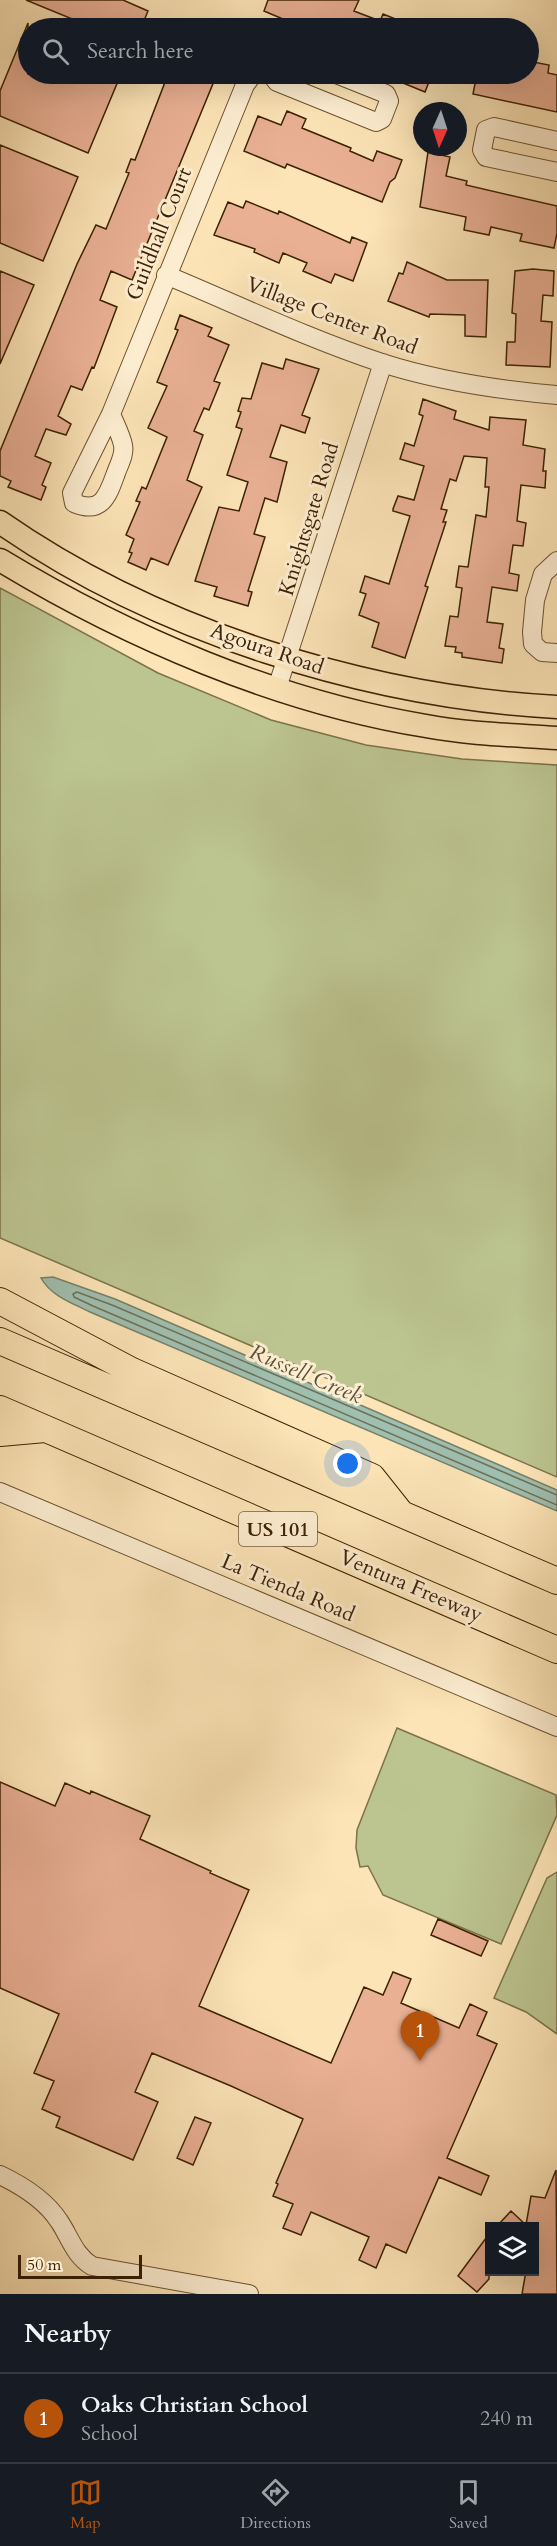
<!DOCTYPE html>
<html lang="en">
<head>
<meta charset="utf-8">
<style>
  body { margin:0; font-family:Cardo,serif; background:#242831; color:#f1f3f6 }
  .controls { position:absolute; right:18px; bottom:18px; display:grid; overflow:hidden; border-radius:0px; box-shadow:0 6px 24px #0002 }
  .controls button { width:54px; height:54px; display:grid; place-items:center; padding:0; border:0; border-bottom:2px solid #363941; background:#171b24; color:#f1f3f6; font:30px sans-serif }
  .compass { position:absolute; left:413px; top:102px; width:54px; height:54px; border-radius:50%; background:#171b24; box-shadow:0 6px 24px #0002; rotate:183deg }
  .scale { position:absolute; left:18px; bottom:15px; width:124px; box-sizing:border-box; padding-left:6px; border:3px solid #3c2103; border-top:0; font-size:16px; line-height:21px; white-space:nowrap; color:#3c2103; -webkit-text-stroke:4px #fdedd0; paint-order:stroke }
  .you { position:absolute; left:348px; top:1464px; width:21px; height:21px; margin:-15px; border:4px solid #fff; border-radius:50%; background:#1a73e8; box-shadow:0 0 0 9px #1a73e833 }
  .badge { display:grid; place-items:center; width:39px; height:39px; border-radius:50%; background:#b45309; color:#fff; font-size:20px; font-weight:700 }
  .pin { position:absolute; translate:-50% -50px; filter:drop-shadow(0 2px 3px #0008) }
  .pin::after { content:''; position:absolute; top:32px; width:21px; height:18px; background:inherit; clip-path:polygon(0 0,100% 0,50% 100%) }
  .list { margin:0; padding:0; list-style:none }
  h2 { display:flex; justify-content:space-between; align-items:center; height:78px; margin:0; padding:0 24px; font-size:26px }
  h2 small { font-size:20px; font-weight:400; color:#9ea1a6 }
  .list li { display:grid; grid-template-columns:39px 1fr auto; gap:18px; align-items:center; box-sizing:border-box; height:90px; padding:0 24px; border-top:2px solid #363941 }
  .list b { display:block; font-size:22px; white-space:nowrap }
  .list p { margin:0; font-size:20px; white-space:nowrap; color:#9ea1a6 }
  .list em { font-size:20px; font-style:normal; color:#9ea1a6 }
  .icon { flex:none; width:33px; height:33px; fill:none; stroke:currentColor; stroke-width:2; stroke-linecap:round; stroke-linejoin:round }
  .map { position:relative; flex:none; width:557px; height:2294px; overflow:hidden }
  .search { position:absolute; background:#171b24; box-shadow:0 6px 24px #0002; left:18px; right:18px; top:18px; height:66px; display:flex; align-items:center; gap:15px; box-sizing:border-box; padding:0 21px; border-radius:33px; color:#9ea1a6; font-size:22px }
  .sheet { height:168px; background:#171b24 }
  nav { display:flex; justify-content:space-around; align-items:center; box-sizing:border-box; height:84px; border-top:2px solid #363941; background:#171b24; font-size:16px; color:#9ea1a6 }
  nav a { display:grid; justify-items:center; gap:3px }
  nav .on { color:#b45309 }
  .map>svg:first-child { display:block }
  .green { fill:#bcc590; stroke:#7c734a; stroke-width:1.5 }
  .water { fill:#9fbfaf; stroke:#77806a; stroke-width:1.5 }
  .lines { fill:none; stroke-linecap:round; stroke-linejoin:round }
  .shore { stroke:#6e7059; stroke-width:1.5 }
  .building { fill:#e9b094; stroke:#3c2103; stroke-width:1.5 }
  .minor-casing { stroke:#6c5230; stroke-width:20 }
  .major-casing { stroke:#3c2103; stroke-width:25 }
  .highway-casing { stroke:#3c2103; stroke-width:28 }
  .minor { stroke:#fdedd0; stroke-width:18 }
  .major { stroke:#fce4b6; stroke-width:22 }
  .highway { stroke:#fce4b6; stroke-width:26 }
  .labels { text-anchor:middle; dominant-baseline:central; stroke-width:6; stroke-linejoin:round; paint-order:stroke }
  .shield { fill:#fdedd0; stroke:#765e40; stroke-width:1.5 }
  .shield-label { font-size:20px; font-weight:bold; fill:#3c2103 }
  .street-label { font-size:21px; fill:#3c2103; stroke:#fdedd0 }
  .water-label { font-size:22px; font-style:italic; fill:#5a5037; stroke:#fdedd0 }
</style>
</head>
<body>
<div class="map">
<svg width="557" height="2294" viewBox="0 0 557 2294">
  <rect width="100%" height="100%" fill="#fce4b6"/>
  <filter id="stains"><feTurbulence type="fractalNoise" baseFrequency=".00333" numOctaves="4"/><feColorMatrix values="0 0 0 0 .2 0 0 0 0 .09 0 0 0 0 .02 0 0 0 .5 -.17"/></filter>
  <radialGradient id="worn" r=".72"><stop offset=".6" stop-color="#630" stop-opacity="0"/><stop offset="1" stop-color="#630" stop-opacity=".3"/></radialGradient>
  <!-- green -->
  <path class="green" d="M 0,588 L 158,673 L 271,720 L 366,745 L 462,759 L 557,765 L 557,1477 L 0,1238 Z
    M 397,1728 L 556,1795 L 557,1815 L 501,1944 L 383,1895 L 368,1866 L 360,1867 L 356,1848 L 357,1830 Z
    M 557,1872 L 557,2034 L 526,2012 L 494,1998 L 547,1878 Z"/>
  <!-- water -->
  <path class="water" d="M 53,1277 L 115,1299 L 557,1490 L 557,1511 L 90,1312 C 72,1303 51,1296 41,1278 Z"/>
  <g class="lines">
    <!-- shore -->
    <path class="shore" d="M 557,1495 L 112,1305 L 77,1292 L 73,1294 L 74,1297 L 93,1306 L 557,1505"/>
  </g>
  <!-- building -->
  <path class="building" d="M 26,0 L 123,0 L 148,11 L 141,28 L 94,28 Z
    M 268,0 L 359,0 L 354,11 L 380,21 L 383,14 L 418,28 L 304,28 L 264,11 Z
    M 28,23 L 28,74 L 121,74 L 88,153 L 0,116 L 0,91 Z
    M 528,61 L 549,65 L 548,73 L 557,75 L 557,112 L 473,94 L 477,74 L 528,74 Z
    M 178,74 L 217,74 L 132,280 L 111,271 L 100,300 L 117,307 L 94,368 L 92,367 L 82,390 L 71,386 L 58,416 L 71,424 L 66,435 L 46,429 L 35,456 L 51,463 L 42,485 L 46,487 L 41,500 L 8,487 L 11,481 L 0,476 L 0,451 L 77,264 L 96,225 L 106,229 L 129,173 L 126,172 L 131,159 L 135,160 L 167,77 L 176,80 Z
    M 381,74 L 432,74 L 425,92 Z
    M 287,111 L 306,119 L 302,128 L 351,148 L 350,151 L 373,161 L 377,151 L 402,160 L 395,178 L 390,182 L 382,202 L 287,164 L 285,168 L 244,151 L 258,116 L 281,125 Z
    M 0,145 L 78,177 L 43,261 L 0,243 Z
    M 428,152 L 450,157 L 446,176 L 467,181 L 466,185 L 557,206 L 557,233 L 554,248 L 520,241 L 522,234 L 491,227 L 489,235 L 464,230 L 466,217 L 420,207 Z
    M 246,201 L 278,214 L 279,211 L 350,243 L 352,237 L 367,243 L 353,281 L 335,274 L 331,283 L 303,271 L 307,263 L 283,253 L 279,263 L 254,252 L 255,249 L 214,235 L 228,202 L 243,208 Z
    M 407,262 L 447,280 L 488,280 L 486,337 L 465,336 L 465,315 L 430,314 L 429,317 L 388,301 L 399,273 L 403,274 Z
    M 533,269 L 554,271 L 553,296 L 543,295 L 541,321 L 552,322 L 550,367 L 506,365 L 507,342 L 515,342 L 516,314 L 512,313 L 515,271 Z
    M 0,271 L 34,285 L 0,364 Z
    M 180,315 L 212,328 L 208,336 L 229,345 L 214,381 L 220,383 L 209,410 L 204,408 L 194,431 L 203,435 L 187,480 L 202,487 L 168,565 L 151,558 L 146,570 L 128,562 L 132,553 L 129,552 L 134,539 L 126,535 L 140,502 L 136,501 L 142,487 L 146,489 L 167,437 L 148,428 L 167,386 L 157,382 L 178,330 L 175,329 Z
    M 286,359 L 319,369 L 302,415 L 310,418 L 305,433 L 281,425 L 270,457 L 287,462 L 277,502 L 265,498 L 254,534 L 265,537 L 248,591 L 252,592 L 248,606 L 214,596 L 217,587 L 195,581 L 219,507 L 239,511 L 248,482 L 227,475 L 242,429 L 236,427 L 241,412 L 238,411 L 242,398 L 251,399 L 262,363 L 283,369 Z
    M 423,399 L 456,411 L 454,419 L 489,430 L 490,417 L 526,420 L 523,445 L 545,449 L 543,471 L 546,471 L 545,488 L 521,485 L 517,521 L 526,523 L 523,546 L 513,545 L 509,573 L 519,575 L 517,591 L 492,587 L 487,622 L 503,624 L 499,648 L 504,649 L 502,663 L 462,657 L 462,653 L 455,652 L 456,647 L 445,646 L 450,616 L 458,617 L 462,588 L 456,587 L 459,566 L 468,567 L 476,515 L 486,517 L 489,487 L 485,487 L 487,458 L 464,456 L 456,481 L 450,479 L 441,509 L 447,510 L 443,522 L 446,522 L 425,586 L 428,587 L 405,658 L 372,647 L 379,623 L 359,615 L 366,594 L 360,592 L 365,576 L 389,584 L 410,516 L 393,511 L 393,509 L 398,496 L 414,500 L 424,466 L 400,459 L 405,443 L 414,446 L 423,416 L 419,414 Z
    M 0,1782 L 55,1806 L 65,1783 L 90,1794 L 91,1791 L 150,1816 L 140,1839 L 211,1871 L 210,1873 L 249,1890 L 199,2006 L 331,2063 L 364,1987 L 383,1995 L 393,1972 L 411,1979 L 401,2003 L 459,2028 L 470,2004 L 487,2012 L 477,2035 L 497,2044 L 447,2158 L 489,2176 L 481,2195 L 439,2177 L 406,2253 L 386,2244 L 376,2268 L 359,2260 L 369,2237 L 311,2212 L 301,2235 L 283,2228 L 293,2204 L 273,2196 L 278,2184 L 276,2183 L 303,2119 L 231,2086 L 152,2053 L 135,2092 L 158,2102 L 133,2160 L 56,2127 L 60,2117 L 42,2109 L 54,2081 L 34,2073 L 59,2014 L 0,1988 Z
    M 438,1919 L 488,1941 L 481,1956 L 431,1935 Z
    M 195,2117 L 211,2123 L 193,2165 L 177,2158 Z
    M 556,2170 L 557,2294 L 522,2294 L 526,2271 L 534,2271 L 534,2226 L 497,2226 L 511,2211 L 526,2225 L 531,2196 L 545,2198 Z
    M 489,2234 L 489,2279 L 477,2292 L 458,2276 Z"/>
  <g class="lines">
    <!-- minor casing -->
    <g class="minor-casing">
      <path id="minor" d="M 271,74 L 277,82 L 376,122 L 382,119 L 389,101 L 386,94 L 336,74
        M 557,141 L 494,127 L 486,130 L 482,150 L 486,157 L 557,172
        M 166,275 C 238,305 309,339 382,363 C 438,381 499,390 557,395
        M 111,414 C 115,424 121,435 123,445 C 125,455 119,464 116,473 C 108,495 102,515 74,503 L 72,493 L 111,414 L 245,85 L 253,74
        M 557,561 L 543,574 L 535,600 L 532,632 L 533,644 L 542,652 L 557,653
        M 277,688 L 383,363
        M 0,1492 L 557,1727
        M 0,2175 C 21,2185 46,2201 59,2221 C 70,2237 74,2255 92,2266 L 249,2294"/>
    </g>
    <!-- major casing -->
    <g class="major-casing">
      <path id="major" d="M 0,522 C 156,631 368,697 557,707
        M 0,560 C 127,637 278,702 426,726 C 469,734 513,735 557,738"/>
    </g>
    <!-- highway casing -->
    <g class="highway-casing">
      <path id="highway" d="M 0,1301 L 132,1371 L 372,1477 L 399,1511
        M 0,1341 L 557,1581
        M 0,1409 L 557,1650
        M 0,1433 L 45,1429"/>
    </g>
    <!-- minor -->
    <use href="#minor" class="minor"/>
    <!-- major -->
    <use href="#major" class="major"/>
    <!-- highway -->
    <use href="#highway" class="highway"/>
  </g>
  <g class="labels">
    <!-- shield labels -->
    <rect class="shield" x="239" y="1512" width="78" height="34" rx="4.5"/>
    <g class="shield-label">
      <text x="278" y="1529">US 101</text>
    </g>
    <!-- street labels -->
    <g class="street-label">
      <text transform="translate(159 234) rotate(-68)">Guildhall Court</text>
      <text transform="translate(332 316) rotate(21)">Village Center Road</text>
      <text transform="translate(309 519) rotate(-73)">Knightsgate Road</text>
      <text transform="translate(267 649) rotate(19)">Agoura Road</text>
      <text transform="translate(411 1586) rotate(23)">Ventura Freeway</text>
      <text transform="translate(288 1588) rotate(23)">La Tienda Road</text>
    </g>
    <!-- water labels -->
    <g class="water-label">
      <text transform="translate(306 1374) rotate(23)">Russell Creek</text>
    </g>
  </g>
  <rect width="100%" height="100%" filter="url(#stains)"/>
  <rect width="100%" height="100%" fill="url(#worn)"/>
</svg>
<div class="controls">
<button><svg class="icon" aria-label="layers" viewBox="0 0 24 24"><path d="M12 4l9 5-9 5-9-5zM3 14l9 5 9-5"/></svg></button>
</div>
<svg class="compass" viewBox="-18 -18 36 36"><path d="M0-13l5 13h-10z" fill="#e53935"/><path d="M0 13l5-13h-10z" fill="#9ea1a6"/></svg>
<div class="scale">50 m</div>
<div class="you"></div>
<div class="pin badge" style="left:420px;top:2061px">1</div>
<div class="search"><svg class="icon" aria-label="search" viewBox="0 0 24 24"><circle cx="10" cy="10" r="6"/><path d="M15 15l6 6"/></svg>Search here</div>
</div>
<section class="sheet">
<h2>Nearby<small></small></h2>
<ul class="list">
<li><span class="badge">1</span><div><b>Oaks Christian School</b><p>School</p></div><em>240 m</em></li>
</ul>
</section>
<nav>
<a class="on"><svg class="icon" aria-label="map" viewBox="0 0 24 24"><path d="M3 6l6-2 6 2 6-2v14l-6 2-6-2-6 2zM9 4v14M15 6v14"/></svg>Map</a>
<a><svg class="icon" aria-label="directions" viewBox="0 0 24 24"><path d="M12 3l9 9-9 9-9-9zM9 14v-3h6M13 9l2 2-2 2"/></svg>Directions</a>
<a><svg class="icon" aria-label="saved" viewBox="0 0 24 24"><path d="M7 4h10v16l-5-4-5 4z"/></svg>Saved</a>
</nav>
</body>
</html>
